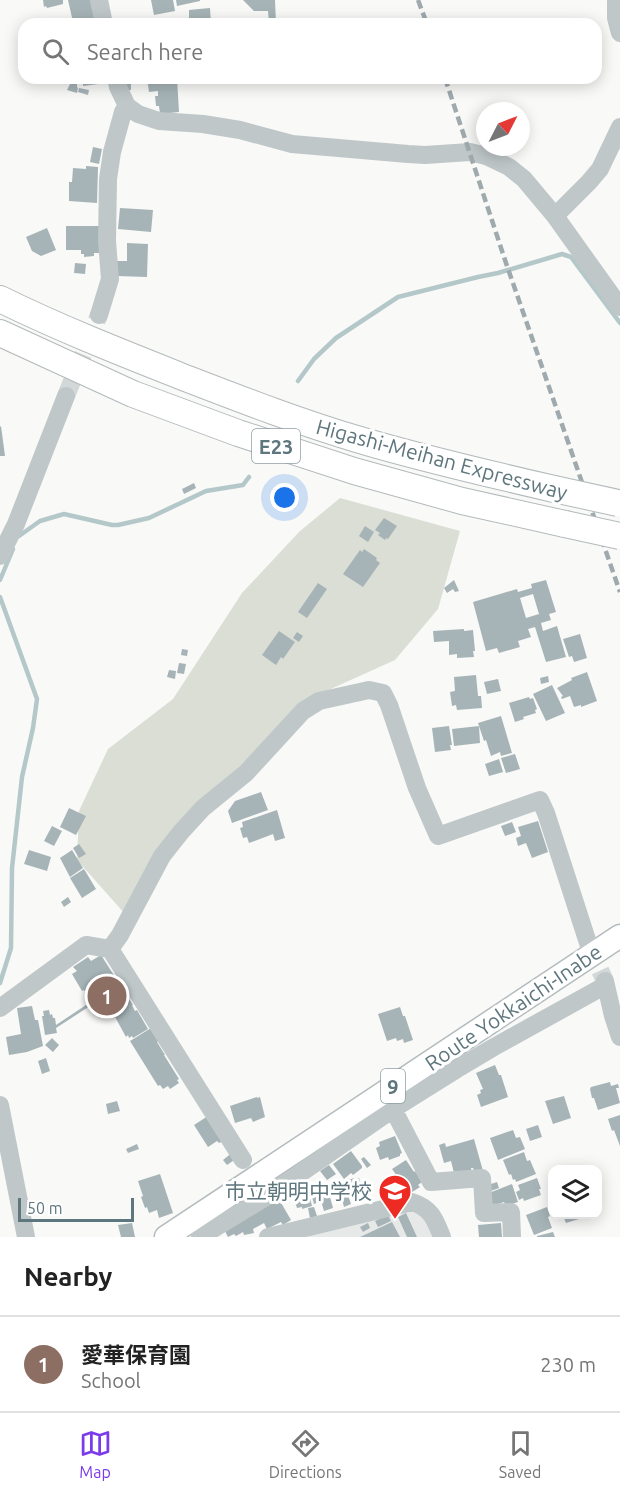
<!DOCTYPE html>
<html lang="en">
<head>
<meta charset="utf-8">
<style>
  body { margin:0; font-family:Ubuntu,"Noto Sans JP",sans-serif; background:#f2f2f2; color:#222 }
  .controls { position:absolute; right:18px; bottom:18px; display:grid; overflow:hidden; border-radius:12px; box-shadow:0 3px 15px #0003 }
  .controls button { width:54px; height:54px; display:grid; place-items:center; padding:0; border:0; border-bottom:2px solid #e0e0e0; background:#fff; color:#222; font:30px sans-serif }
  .compass { position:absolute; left:476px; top:102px; width:54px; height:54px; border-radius:50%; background:#fff; box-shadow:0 3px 15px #0003; rotate:48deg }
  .scale { position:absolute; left:18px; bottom:15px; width:116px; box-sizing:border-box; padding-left:6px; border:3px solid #5e767d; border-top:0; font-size:16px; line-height:21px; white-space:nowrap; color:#5e767d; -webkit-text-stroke:4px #fff; paint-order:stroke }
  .you { position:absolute; left:285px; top:498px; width:21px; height:21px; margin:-15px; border:4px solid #fff; border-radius:50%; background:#1a73e8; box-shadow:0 0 0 9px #1a73e833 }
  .badge { display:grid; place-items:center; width:39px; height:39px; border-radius:50%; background:#7c3aed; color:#fff; font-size:20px; font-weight:700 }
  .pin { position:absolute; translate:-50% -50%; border:3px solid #fff; box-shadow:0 2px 6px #0006 }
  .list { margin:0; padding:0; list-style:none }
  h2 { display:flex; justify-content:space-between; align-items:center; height:78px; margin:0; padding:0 24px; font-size:26px }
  h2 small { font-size:20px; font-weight:400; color:#767676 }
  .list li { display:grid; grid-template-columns:39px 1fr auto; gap:18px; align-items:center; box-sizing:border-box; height:96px; padding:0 24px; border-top:2px solid #e0e0e0 }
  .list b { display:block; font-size:22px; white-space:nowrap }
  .list p { margin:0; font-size:20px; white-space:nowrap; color:#767676 }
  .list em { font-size:20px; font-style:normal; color:#767676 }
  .icon { flex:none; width:33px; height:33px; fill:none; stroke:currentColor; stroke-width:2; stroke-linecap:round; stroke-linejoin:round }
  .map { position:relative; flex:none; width:620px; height:1237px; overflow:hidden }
  .search { position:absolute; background:#fff; box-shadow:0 3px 15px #0003; left:18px; right:18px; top:18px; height:66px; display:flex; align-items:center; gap:15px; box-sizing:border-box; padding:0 21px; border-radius:18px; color:#767676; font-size:22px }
  .sheet { height:174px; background:#fff }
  nav { display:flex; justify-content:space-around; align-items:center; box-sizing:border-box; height:84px; border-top:2px solid #e0e0e0; background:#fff; font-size:16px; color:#767676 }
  nav a { display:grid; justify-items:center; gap:3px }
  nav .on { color:#7c3aed }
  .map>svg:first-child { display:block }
  .built { fill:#e7e9e8 }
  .green { fill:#daded5 }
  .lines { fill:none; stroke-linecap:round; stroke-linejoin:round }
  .stream { stroke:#b5c8c9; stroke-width:4.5 }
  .building { fill:#a6b4b7; fill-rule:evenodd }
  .minor-tunnel { stroke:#d2d8d8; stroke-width:18; stroke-dasharray:18 9; stroke-linecap:butt }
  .major-casing { stroke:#b3bbbe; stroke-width:25 }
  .highway-casing { stroke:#b3babc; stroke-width:28 }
  .minor { stroke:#bfc7c9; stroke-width:18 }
  .major { stroke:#fff; stroke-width:22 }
  .highway { stroke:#fff; stroke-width:26 }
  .rail { stroke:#9faaae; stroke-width:4.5; stroke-dasharray:9 4.5; stroke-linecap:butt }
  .highway-bridge-casing { stroke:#b3babc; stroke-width:28; stroke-linecap:butt }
  .highway-bridge { stroke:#fff; stroke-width:26 }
  .labels { text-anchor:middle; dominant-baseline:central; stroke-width:6; stroke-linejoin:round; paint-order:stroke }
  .shield { fill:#fff; stroke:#8e9fa4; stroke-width:1.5 }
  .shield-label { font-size:20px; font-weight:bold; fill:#5e767d }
  .street-label { font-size:21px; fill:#5e767d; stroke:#fff }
  .poi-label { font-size:21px; fill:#5e767d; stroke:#fff; text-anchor:end }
</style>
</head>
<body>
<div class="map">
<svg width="620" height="1237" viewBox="0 0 620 1237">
  <rect width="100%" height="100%" fill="#f9f9f7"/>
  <!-- built -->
  <path class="built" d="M 412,1205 L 424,1214 L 437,1237 L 308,1237 L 318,1232 Z"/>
  <!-- green -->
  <path class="green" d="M 340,498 L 460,531 L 438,609 L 395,660 L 313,697 L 172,848 L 125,914 L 77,860 L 79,811 L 108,749 L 173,699 L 242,593 L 299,532 Z"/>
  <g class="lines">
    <!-- stream -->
    <path class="stream" d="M 298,381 L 314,359 L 336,338 L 398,297 L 478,277 L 498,273 L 562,254 L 571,257 L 620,323
      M 19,536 L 40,521 L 64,514 L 112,525 L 118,525 L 149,518 L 206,491 L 243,485 L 249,477
      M 0,580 L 13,549
      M 0,597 L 37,699 L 33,728 L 22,777 L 12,868 L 11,948 L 0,983"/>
  </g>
  <!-- building -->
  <path class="building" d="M 43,0 L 63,0 L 63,4 L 47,8 L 46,6 L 44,7 Z
    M 68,0 L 92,0 L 97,21 L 84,24 L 69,24 L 73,22 Z
    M 151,0 L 173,0 L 175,11 L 154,15 Z
    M 176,0 L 200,0 L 200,1 L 177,6 Z
    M 243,0 L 275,0 L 276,24 L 269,24 L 268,11 L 254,11 Z
    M 210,8 L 211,24 L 187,24 L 187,18 L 189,18 L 189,10 Z
    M 170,18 L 170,24 L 147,24 L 146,20 Z
    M 136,20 L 136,24 L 117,24 L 117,21 Z
    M 83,78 L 106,78 L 106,83 L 83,86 Z
    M 122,78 L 131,78 L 131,90 L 126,90 Z
    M 147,78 L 177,78 L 179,112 L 160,114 L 159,106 L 156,106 L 155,96 L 158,96 L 158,91 L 149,92 Z
    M 71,82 L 77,84 L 77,87 L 78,88 L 77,93 L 67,90 Z
    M 79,88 L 89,90 L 88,95 L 78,92 Z
    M 93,147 L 102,149 L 99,164 L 90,162 Z
    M 86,166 L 98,167 L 97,203 L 69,201 L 69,182 L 72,182 L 73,168 L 86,169 Z
    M 120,208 L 153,210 L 151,232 L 118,229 Z
    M 66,226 L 99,226 L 99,253 L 94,253 L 94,256 L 84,257 L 84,254 L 81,254 L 81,250 L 66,250 Z
    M 47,228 L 56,250 L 41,256 L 32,251 L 26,237 Z
    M 127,243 L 148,244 L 147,277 L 117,276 L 117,261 L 127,261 Z
    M 75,263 L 86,264 L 85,274 L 74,273 Z
    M 1,426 L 5,456 L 0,456 L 0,427 Z
    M 194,483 L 196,488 L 184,494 L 182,489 Z
    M 384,518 L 397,526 L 388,539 L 386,538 L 385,540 L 378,535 L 380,533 L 375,530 Z
    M 365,526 L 374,532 L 368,542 L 359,536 Z
    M 364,549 L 377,558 L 376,560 L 380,563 L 363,587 L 343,574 L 360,550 L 362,552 Z
    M 454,580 L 459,591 L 455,592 L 453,589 L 447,593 L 444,588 Z
    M 546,580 L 556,612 L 549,614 L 551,620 L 541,623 L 543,631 L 557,626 L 566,657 L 546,662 L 535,627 L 528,629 L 531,637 L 518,641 L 520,647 L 499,653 L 497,648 L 486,651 L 473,602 L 517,589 L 518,592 L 532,588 L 531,584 ZM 533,594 L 539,614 L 526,618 L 520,598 Z
    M 318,583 L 327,589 L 307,618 L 298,612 Z
    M 464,629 L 464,631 L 473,630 L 475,651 L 473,651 L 474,657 L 457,658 L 457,654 L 449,655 L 449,641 L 434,642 L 433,631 Z
    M 279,631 L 295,642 L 283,659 L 281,657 L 276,665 L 262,655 Z
    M 297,632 L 303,636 L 299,642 L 293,638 Z
    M 580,634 L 587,658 L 574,662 L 572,656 L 569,657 L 563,639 Z
    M 182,649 L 188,650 L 187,656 L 181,655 Z
    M 179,663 L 186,664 L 184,674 L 177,673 Z
    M 169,670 L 176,671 L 175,679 L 167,677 Z
    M 587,672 L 597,701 L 581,707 L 581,705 L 574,707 L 570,696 L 562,699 L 561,697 L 563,696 L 557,688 L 572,680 L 571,678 Z
    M 476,675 L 478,696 L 481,696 L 482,708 L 457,710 L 456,705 L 452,706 L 450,692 L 455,691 L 454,677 Z
    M 548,676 L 549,682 L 541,684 L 540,678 Z
    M 498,679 L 501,691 L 487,694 L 484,682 Z
    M 552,685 L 565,713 L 546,721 L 533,694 Z
    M 529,697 L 530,699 L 533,698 L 537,709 L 535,710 L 536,713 L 523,717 L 524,719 L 515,722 L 509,703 Z
    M 501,716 L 512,753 L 501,756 L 500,752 L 491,756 L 486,740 L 484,741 L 478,723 Z
    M 449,726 L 452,745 L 450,745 L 451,750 L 435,752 L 432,728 Z
    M 479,726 L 480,743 L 454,746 L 452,729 Z
    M 515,754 L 520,769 L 506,773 L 501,758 Z
    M 499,759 L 503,772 L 489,776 L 485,764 Z
    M 261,792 L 268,810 L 232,823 L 228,811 L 235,801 Z
    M 69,808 L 86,816 L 76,835 L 60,827 Z
    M 277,810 L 285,838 L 275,841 L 273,834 L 249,843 L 247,837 L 243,838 L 240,828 L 243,827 L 242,822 Z
    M 538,821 L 548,852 L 532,858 L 526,843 L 518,846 L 516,838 L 521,836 L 518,827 Z
    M 512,822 L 516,832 L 505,836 L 501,826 Z
    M 52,826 L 62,831 L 54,846 L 44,841 Z
    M 79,844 L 86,854 L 79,858 L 73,848 Z
    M 29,850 L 51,857 L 47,871 L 24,864 Z
    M 72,850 L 83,868 L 70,877 L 60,858 Z
    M 84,869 L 96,889 L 82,898 L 70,878 Z
    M 68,897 L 71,902 L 64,907 L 61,902 Z
    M 101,955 L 133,1005 L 132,1005 L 135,1011 L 137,1010 L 148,1029 L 133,1038 L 132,1036 L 129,1038 L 128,1035 L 126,1037 L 114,1015 L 112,1016 L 105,1004 L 99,1008 L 98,1006 L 96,1008 L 93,1004 L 56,1028 L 57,1033 L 45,1035 L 42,1016 L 44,1016 L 43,1011 L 49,1010 L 50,1015 L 52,1014 L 53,1018 L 55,1018 L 56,1025 L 92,1001 L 84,990 L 82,991 L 72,974 L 77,971 L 73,967 L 88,957 L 91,961 Z
    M 32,1006 L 35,1020 L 38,1020 L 43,1046 L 27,1052 L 9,1055 L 6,1037 L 21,1034 L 17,1008 Z
    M 400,1007 L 403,1016 L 405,1016 L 413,1040 L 404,1043 L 403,1039 L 397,1041 L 396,1038 L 387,1041 L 378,1014 Z
    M 151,1028 L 159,1041 L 157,1042 L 165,1055 L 164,1055 L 179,1079 L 177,1080 L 179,1083 L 170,1089 L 168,1086 L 163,1089 L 160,1085 L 158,1086 L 130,1041 Z
    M 52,1038 L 59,1045 L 53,1052 L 45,1045 Z
    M 46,1058 L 50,1071 L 42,1074 L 38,1061 Z
    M 495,1065 L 499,1075 L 501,1075 L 508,1097 L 481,1107 L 477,1095 L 481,1093 L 480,1090 L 483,1089 L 476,1073 Z
    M 610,1082 L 611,1086 L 618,1084 L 619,1088 L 616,1088 L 620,1103 L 598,1110 L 594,1098 L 592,1098 L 590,1089 L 591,1087 Z
    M 564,1096 L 571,1118 L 553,1124 L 545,1101 Z
    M 257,1097 L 257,1098 L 260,1097 L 265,1117 L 253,1122 L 251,1118 L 235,1123 L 230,1106 Z
    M 117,1101 L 120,1111 L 108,1114 L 106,1104 Z
    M 620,1115 L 620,1146 L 614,1130 L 612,1131 L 608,1119 Z
    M 208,1116 L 223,1141 L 219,1143 L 217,1141 L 208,1147 L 194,1125 Z
    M 538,1125 L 542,1137 L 530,1141 L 526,1129 Z
    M 513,1130 L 516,1138 L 520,1137 L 525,1149 L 498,1160 L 490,1138 Z
    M 395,1136 L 402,1153 L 400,1154 L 400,1156 L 389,1160 L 388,1157 L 380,1160 L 376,1148 L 380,1146 L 379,1142 Z
    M 474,1139 L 483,1171 L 475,1173 L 473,1168 L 471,1168 L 472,1174 L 454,1173 L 451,1161 L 444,1163 L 439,1145 L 445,1143 L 446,1147 Z
    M 137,1144 L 139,1149 L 128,1153 L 126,1149 Z
    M 351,1151 L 362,1166 L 362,1168 L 353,1175 L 351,1173 L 344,1179 L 333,1164 Z
    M 233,1152 L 237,1158 L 227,1165 L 223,1160 Z
    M 524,1152 L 527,1161 L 530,1160 L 536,1174 L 516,1182 L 515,1179 L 513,1180 L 511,1174 L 509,1175 L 503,1160 Z
    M 364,1157 L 371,1165 L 367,1168 L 361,1159 Z
    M 406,1160 L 414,1172 L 415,1171 L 422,1182 L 418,1185 L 420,1187 L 409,1194 L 403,1185 L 400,1187 L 396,1181 L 399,1179 L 392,1169 Z
    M 329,1165 L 336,1174 L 327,1180 L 320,1171 Z
    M 160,1174 L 173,1213 L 159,1218 L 157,1210 L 149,1213 L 147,1207 L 145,1208 L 141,1197 L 143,1196 L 138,1181 Z
    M 354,1178 L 354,1180 L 359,1178 L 363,1189 L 365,1188 L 368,1199 L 359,1201 L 357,1194 L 350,1196 L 346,1181 Z
    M 537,1178 L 541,1189 L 539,1189 L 541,1195 L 524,1201 L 523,1198 L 519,1200 L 516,1192 L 520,1190 L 518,1185 Z
    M 497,1182 L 499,1188 L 488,1192 L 488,1185 Z
    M 344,1183 L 351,1204 L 344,1207 L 342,1199 L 339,1200 L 338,1197 L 334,1198 L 330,1189 Z
    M 512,1184 L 518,1202 L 506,1206 L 504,1202 L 493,1206 L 489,1193 Z
    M 308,1190 L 312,1206 L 302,1209 L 302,1207 L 297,1208 L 293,1196 L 298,1195 L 297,1193 Z
    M 319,1190 L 320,1192 L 328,1190 L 333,1208 L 324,1211 L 321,1201 L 314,1204 L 311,1193 Z
    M 273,1201 L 275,1204 L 280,1201 L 291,1220 L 283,1225 L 281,1222 L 267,1229 L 264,1223 L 253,1229 L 254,1233 L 244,1235 L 243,1232 L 236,1236 L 234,1234 L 228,1237 L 224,1229 Z
    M 314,1207 L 317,1216 L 310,1218 L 308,1208 Z
    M 547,1207 L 550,1216 L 548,1217 L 552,1228 L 534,1235 L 526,1215 Z
    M 406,1213 L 417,1237 L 407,1237 L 398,1217 Z
    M 564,1214 L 592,1214 L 592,1215 L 566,1223 L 563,1216 L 565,1216 Z
    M 388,1215 L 391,1221 L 378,1227 L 375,1221 Z
    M 392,1222 L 400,1237 L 360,1237 Z
    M 132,1223 L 135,1237 L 121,1237 L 118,1225 Z
    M 368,1223 L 370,1228 L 363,1232 L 360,1227 Z
    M 501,1223 L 502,1237 L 479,1237 L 478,1225 Z
    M 553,1232 L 555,1237 L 537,1237 L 537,1236 Z"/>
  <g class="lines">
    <!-- minor-tunnel -->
    <path class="minor-tunnel" d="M 66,396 L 99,315
      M 589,946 L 605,981"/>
    <!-- major casing -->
    <g class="major-casing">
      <path id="major" d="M 166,1237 L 620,936"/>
    </g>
    <!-- highway casing -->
    <g class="highway-casing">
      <path id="highway" d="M 0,299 C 61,329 125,354 188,379 C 245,401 302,423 360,440 C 424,459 489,474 554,489
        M 0,333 L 133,394 L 238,433 L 354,471 L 462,501 L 565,524"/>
    </g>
    <!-- minor -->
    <path class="minor" d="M 99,0 L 104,24
      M 616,0 L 616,18 L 620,33
      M 116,78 L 118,87 L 127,106 L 138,114 L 159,121 L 203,124 L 240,130 L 292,144 L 408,154 L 425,155 L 470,152 L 486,156 L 509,167 L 524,179 L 555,216 L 620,307
      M 555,216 L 589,182 L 600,169 L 620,127
      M 99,315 L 110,279 L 107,241 L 108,179 L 112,152 L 123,112 L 127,106
      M 0,556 L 16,524 L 66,396
      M 110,949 L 243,1160
      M 605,981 L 613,1016 L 620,1037
      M 0,1008 L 86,945 L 110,949 L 120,935 L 162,856 L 181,832 L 203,808 L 246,773 L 303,711 L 319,701 L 369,690 L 383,693 L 389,705 L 417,788 L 438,836 L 540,800 L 546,813 L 589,946
      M 0,1105 L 26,1237
      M 393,1109 L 431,1182 L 482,1178 L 484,1213 L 511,1212 L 512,1237
      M 200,1237 L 269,1195 L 393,1109 L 457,1069 L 494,1047 L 606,985
      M 268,1237 L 412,1202 C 431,1208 435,1219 442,1237"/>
    <!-- major -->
    <use href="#major" class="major"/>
    <!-- highway -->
    <use href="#highway" class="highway"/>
    <!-- rail -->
    <path class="rail" d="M 418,0 L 427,24
      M 445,78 L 506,263 L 620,592"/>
    <!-- highway-bridge casing -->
    <g class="highway-bridge-casing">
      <path id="highway-bridge" d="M 554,489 L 618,503
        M 565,524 L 620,536"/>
    </g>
    <!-- highway-bridge -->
    <use href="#highway-bridge" class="highway-bridge"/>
  </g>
  <!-- icons -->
  <defs>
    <g id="school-pin" transform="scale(1.725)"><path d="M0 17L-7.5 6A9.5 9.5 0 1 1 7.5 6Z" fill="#ed2b23" stroke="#fff"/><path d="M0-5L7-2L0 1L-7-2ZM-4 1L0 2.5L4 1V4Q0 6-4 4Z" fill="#fff"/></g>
  </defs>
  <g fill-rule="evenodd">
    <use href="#school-pin" x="395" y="1191"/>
  </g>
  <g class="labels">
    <!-- shield labels -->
    <g class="shield">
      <rect x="252" y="429" width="48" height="34" rx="4.5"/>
      <rect x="381" y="1069" width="24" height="34" rx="4.5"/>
    </g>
    <g class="shield-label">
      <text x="276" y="446">E23</text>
      <text x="393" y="1086">9</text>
    </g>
    <!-- street labels -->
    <g class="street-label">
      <text transform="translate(442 459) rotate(15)">Higashi-Meihan Expressway</text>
      <text transform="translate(513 1007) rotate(-34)">Route Yokkaichi-Inabe</text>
    </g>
    <!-- poi labels -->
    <g class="poi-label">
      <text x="372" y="1191">市立朝明中学校</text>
    </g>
  </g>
</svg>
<div class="controls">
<button><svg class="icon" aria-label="layers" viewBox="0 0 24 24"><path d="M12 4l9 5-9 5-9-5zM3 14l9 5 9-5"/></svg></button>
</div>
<svg class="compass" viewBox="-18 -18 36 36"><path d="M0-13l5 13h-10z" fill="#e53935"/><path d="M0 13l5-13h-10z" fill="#767676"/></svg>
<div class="scale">50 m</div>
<div class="you"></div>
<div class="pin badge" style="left:107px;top:996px;background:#8d6e63">1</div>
<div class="search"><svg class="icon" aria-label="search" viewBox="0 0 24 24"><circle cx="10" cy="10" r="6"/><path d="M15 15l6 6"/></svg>Search here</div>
</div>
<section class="sheet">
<h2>Nearby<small></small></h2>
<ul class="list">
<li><span class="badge" style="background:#8d6e63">1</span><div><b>愛華保育園</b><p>School</p></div><em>230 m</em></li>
</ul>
</section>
<nav>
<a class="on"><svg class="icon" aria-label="map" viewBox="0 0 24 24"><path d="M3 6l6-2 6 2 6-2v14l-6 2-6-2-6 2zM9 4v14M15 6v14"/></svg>Map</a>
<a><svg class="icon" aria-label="directions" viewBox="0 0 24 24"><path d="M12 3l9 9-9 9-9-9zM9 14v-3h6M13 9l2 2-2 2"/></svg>Directions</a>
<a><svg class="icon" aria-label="saved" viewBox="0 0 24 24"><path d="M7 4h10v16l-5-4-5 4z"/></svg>Saved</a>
</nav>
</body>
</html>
